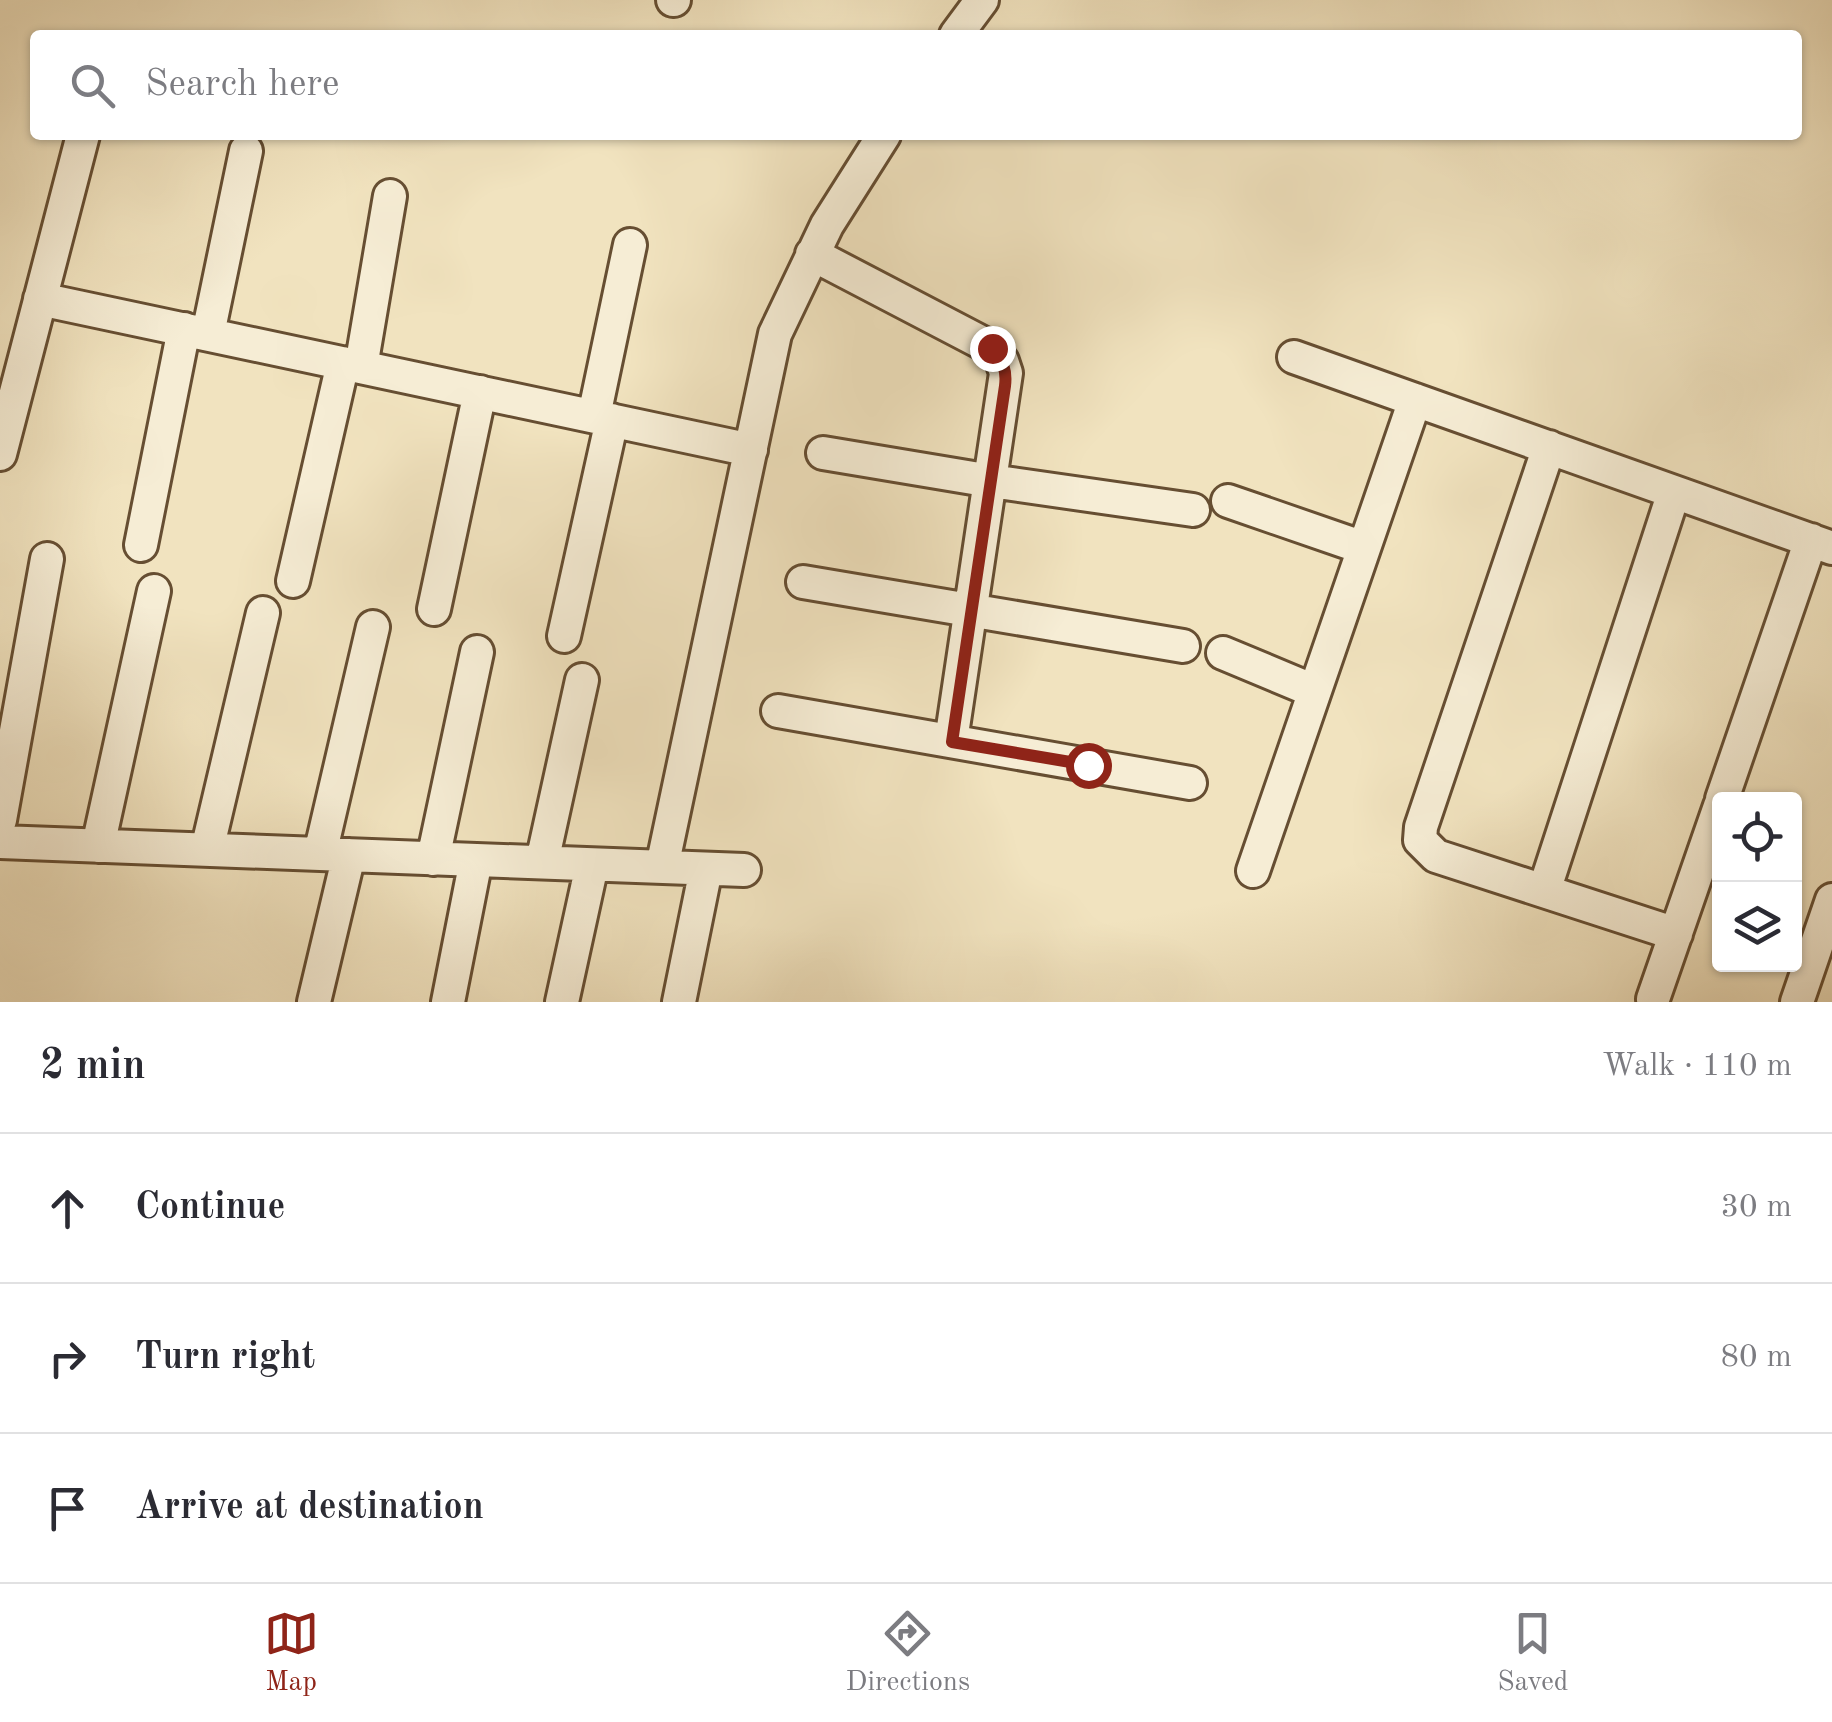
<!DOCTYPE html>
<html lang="en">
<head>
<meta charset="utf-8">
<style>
  body { margin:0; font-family:"Old Standard TT",serif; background:#f7f7f7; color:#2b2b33 }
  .controls { position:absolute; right:30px; bottom:30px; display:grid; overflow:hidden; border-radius:10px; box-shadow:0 2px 8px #0004 }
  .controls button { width:90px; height:90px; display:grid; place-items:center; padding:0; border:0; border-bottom:2px solid #e1e1e2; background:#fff; color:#2b2b33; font:50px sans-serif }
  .stop { position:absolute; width:30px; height:30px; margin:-22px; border:8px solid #8f2418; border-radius:50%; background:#fff }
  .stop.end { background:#8f2418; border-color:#fff; box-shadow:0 2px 10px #0008 }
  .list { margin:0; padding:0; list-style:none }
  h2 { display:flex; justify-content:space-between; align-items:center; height:130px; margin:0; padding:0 40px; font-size:42px }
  h2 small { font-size:32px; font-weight:400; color:#7c7c81 }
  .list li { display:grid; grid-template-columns:65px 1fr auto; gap:30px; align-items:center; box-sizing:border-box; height:150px; padding:0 40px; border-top:2px solid #e1e1e2 }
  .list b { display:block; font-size:38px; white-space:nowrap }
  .list em { font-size:32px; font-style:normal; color:#7c7c81 }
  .icon { flex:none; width:55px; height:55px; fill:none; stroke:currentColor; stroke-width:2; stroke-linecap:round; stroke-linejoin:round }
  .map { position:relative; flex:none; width:1832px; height:1002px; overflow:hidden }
  .search { position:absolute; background:#fff; box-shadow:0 2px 8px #0004; left:30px; right:30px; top:30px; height:110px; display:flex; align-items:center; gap:25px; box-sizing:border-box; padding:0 35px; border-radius:10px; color:#7c7c81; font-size:38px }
  .sheet { height:580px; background:#fff }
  nav { display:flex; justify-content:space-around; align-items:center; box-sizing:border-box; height:140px; border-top:2px solid #e1e1e2; background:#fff; font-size:28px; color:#7c7c81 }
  nav a { display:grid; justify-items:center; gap:5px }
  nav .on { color:#8f2418 }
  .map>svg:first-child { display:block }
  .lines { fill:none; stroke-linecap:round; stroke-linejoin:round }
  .minor-casing { stroke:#664e32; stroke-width:38 }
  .minor { stroke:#f6edd5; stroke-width:32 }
  .route { stroke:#8f2418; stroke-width:12 }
</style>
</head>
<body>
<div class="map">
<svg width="1832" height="1002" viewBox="0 0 1832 1002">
  <rect width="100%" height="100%" fill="#f1e3bf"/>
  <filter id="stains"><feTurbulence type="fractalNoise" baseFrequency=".002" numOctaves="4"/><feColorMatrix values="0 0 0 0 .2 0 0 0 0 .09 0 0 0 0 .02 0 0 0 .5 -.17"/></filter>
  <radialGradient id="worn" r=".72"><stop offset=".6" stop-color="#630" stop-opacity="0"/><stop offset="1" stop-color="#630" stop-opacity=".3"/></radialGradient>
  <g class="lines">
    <!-- minor casing -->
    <g class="minor-casing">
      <path id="minor" d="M 673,0 L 674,0
        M 956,35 L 982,0
        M 812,254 L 992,348 L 1002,361 L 1006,373 L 951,741
        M 40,299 L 751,450
        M 208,334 L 246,151
        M 1294,357 L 1832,548
        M 361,367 L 390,196
        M 594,416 L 630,245
        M 1549,447 L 1421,827 L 1420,840 L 1436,856 L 1676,934
        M 823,453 L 991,481 L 1193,510
        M 0,454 L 83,135
        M 1228,501 L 1364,548
        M 141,545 L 184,329
        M 293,581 L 343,363
        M 803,582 L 1183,646
        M 434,609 L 480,392
        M 564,636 L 612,420
        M 1223,653 L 1314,691
        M 778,711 L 1190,783
        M 1722,799 L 1811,540
        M 0,820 L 47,559
        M 0,842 L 744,870
        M 98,846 L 154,591
        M 207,850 L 263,613
        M 320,854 L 373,627
        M 433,859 L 477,652
        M 542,862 L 582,680
        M 662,867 L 775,334 L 827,225 L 884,135
        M 1253,871 L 1415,400
        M 1544,891 L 1674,492
        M 1653,999 L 1720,806
        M 314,1002 L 349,855
        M 448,1002 L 476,860
        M 562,1002 L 592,865
        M 679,1002 L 706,869
        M 1797,1002 L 1832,900"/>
    </g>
    <!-- minor -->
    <use href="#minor" class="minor"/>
  </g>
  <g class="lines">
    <!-- route -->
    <path class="route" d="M 992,348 C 1003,361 1007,370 1005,386 L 952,742 L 1088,765"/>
  </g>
  <rect width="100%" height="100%" filter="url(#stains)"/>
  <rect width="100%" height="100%" fill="url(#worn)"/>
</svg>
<div class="controls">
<button><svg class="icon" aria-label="locate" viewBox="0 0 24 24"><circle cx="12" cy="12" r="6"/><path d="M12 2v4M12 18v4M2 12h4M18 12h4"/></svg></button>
<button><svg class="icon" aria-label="layers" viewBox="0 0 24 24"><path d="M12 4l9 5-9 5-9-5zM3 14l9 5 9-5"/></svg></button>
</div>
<div class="stop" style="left:1088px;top:765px"></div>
<div class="stop end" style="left:992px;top:348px"></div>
<div class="search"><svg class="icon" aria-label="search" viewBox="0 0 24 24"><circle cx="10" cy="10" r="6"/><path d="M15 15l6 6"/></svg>Search here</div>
</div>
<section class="sheet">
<h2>2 min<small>Walk · 110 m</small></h2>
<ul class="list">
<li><svg class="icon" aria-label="ahead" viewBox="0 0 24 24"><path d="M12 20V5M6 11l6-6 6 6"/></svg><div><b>Continue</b></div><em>30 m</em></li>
<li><svg class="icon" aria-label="right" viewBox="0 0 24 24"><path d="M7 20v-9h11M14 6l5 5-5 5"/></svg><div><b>Turn right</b></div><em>80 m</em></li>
<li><svg class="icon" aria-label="arrive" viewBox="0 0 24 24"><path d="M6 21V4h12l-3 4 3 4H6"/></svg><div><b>Arrive at destination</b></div></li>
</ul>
</section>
<nav>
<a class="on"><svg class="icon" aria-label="map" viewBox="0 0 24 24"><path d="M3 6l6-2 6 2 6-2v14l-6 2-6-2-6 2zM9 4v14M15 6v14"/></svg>Map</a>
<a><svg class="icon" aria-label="directions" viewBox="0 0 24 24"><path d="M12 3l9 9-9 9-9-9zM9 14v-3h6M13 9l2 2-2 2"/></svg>Directions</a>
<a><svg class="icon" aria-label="saved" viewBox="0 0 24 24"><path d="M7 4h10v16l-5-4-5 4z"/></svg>Saved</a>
</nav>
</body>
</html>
